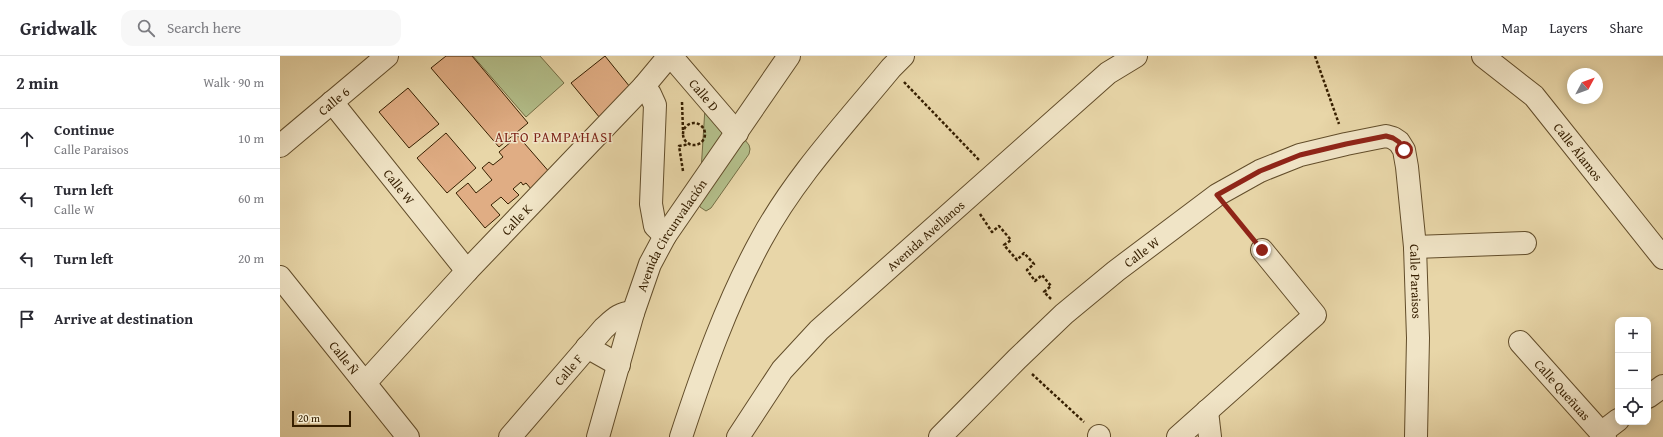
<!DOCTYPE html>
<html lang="en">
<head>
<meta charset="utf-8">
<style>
  body { margin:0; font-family:"Gentium Book Plus",serif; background:#f7f7f7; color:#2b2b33 }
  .controls { position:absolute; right:12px; bottom:12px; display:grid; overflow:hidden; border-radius:8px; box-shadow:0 2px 10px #0003 }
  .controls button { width:36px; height:36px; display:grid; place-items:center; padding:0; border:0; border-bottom:1px solid #e1e1e2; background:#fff; color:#2b2b33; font:20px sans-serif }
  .compass { position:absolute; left:1287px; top:12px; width:36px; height:36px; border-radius:50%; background:#fff; box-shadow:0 2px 10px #0003; rotate:49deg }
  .scale { position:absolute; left:12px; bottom:10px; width:59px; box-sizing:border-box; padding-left:4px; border:2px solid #361f00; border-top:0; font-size:11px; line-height:14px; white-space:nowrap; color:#361f00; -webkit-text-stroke:3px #f0e4c6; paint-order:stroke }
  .stop { position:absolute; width:12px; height:12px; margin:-9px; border:3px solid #8f2418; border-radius:50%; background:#fff }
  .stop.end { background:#8f2418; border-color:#fff; box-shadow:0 1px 4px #0008 }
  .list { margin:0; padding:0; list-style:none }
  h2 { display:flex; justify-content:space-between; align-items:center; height:52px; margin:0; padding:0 16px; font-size:17px }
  h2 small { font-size:13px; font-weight:400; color:#7c7c81 }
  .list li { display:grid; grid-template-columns:26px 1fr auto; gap:12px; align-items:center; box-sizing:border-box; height:60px; padding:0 16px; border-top:1px solid #e1e1e2 }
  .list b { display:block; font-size:15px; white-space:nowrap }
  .list p { margin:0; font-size:13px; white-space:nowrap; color:#7c7c81 }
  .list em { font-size:13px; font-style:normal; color:#7c7c81 }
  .icon { flex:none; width:22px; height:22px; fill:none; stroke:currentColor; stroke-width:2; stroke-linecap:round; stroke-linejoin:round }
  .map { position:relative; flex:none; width:1383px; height:381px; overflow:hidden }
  header { display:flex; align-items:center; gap:24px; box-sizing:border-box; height:56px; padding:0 20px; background:#fff; border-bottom:1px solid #e1e1e2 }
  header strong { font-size:19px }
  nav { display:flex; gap:22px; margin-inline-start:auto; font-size:14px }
  .search { width:280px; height:36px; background:#f7f7f7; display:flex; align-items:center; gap:10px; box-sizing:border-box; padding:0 14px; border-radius:12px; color:#7c7c81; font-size:15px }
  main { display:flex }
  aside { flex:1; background:#fff }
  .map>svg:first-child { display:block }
  .green { fill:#b3be8a; stroke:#746e45 }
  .building { fill:#e0ad84; stroke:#361f00 }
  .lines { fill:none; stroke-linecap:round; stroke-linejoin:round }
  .minor-casing { stroke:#624d2a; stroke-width:24 }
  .path { stroke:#361f00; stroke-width:2.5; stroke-dasharray:3 2; stroke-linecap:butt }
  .minor { stroke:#f0e4c6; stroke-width:22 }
  .route { stroke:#8f2418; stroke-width:5 }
  .labels { text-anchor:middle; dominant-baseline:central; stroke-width:3; stroke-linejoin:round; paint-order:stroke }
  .street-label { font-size:13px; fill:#361f00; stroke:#f0e4c6 }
  .neighbourhood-label { font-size:14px; letter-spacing:1px; fill:#7a1f14; stroke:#f0e4c6 }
</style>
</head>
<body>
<header>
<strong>Gridwalk</strong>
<div class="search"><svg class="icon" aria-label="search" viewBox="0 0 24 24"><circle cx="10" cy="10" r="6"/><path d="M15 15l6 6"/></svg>Search here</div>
<nav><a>Map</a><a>Layers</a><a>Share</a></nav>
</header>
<main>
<aside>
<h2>2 min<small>Walk · 90 m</small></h2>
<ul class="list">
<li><svg class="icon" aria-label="ahead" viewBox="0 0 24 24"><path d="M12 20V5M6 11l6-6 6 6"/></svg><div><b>Continue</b><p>Calle Paraisos</p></div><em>10 m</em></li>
<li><svg class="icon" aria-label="left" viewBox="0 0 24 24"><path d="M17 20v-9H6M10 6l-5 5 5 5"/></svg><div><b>Turn left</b><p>Calle W</p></div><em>60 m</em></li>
<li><svg class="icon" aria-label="left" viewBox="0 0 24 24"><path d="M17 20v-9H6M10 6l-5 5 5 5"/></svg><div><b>Turn left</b></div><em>20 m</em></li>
<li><svg class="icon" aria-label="arrive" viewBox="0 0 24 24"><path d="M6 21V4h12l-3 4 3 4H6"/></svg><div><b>Arrive at destination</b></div></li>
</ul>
</aside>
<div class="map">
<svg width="1383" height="381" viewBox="0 0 1383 381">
  <rect width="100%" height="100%" fill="#e8d6a8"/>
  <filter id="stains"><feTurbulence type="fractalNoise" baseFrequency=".005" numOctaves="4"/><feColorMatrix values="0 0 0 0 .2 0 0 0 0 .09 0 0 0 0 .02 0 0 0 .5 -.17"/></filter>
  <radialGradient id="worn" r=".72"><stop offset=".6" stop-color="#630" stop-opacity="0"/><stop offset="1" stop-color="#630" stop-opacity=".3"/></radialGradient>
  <!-- green -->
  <path class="green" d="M 193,0 L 260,0 L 284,27 L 246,61 Z
    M 438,50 L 469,89 L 470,93 L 469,98 L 431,152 L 426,155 L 420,151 L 419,147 L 425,52 Z"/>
  <!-- building -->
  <path class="building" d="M 166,0 L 192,0 L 248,67 L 219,91 L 151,12 Z
    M 325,0 L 350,31 L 320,62 L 291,27 Z
    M 128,32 L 159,68 L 129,92 L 99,56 Z
    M 166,77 L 196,112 L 167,137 L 137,102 Z
    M 238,80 L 271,118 L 252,134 L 246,127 L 243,129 L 241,126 L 233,133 L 239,139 L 228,148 L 221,141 L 211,149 L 220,159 L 205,172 L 176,137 L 188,127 L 196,137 L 212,124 L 202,112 L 209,106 L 213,109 L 223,101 L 219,96 Z"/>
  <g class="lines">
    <!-- minor casing -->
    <g class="minor-casing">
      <g id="minor">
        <path id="s1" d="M 391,0 L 457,77"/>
        <path id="s2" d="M 1203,0 L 1254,40 L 1383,202"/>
        <path d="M 364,30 L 370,38 L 375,49 L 371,148 L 375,170 L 385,180"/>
        <path id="s3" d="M 52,46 L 187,215"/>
        <path id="s4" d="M 0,90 L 107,0"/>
        <path d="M 1135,191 L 1245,187"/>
        <path id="s5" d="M 0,221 L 128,381"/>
        <path id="s6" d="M 1240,286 L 1325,381"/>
        <path d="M 307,291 L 339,309"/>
        <path id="s7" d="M 85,327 L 187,215 L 364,30 L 389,0"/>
        <path d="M 1368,341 L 1383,330"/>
        <path d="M 927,355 L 930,381"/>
        <path d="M 1321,377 L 1338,364"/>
        <path d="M 819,380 L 819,381"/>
        <path id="s8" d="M 230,381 L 324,272 C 332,265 341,255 353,257"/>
        <path id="s9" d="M 318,381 L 353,257 L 370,208 L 385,180 L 509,0"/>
        <path d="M 401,381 C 423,314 447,246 481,184 C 515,121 565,68 611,12 L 623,0"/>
        <path id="s10" d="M 458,381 L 502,314 L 539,274 L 828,17 L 856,0"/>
        <path id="s11" d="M 660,381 L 737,303 L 784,258 L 836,215 L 937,139 L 980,115 L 1020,99 L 1066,88 L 1106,80 L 1113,82 L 1119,86 L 1124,94 L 1127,111 L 1135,191 L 1138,282 L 1136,381"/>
        <path d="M 898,381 L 1035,259 L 982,194"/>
      </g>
    </g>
    <!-- path -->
    <path class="path" d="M 1035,0 L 1059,68
      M 624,26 L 700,105
      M 402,46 L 403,75
      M403 78a11 11 0 1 1 22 0a11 11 0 1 1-22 0Z
      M 403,115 L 399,90 L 410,88
      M 950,155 L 970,179
      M 700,158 L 712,176 L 719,170 L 731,184 L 724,189 L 737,204 L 744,197 L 754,208 L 747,214 L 755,225 L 762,219 L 771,230 L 764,236 L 771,243
      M 752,318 L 804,366"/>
    <!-- minor -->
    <use href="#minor" class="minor"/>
  </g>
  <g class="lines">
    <!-- route -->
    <path class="route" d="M 982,194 L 937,139 L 980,115 L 1020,99 L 1066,88 L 1106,80 L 1113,82 L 1119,86 L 1124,94"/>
  </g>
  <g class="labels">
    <!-- street labels -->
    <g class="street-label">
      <text stroke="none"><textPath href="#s1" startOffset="51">Calle D</textPath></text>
      <text stroke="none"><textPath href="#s4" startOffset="70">Calle 6</textPath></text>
      <text stroke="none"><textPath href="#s2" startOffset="136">Calle Álamos</textPath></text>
      <text stroke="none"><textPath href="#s3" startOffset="108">Calle W</textPath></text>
      <text stroke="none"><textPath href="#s7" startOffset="223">Calle K</textPath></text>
      <text stroke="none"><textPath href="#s10" startOffset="277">Avenida Avellanos</textPath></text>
      <text stroke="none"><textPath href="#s9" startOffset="216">Avenida Circunvalación</textPath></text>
      <text stroke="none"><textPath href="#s11" startOffset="274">Calle W</textPath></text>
      <text stroke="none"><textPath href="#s11" startOffset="705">Calle Paraisos</textPath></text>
      <text stroke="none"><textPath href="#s5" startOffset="103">Calle Ñ</textPath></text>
      <text stroke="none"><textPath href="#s8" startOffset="89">Calle F</textPath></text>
      <text stroke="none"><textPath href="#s6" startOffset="64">Calle Queñuas</textPath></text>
    </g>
    <!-- neighbourhood labels -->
    <g class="neighbourhood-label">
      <text x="274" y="81">ALTO PAMPAHASI</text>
    </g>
  </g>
  <rect width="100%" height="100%" filter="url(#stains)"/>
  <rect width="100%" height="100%" fill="url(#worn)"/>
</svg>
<div class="controls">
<button>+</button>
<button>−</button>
<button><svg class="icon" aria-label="locate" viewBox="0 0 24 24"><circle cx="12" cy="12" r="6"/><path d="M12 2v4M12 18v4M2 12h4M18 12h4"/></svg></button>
</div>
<svg class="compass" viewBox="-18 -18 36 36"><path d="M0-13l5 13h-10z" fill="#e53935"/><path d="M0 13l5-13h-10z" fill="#7c7c81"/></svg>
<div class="scale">20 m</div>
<div class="stop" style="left:1124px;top:94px"></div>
<div class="stop end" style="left:982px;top:194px"></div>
</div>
</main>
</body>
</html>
